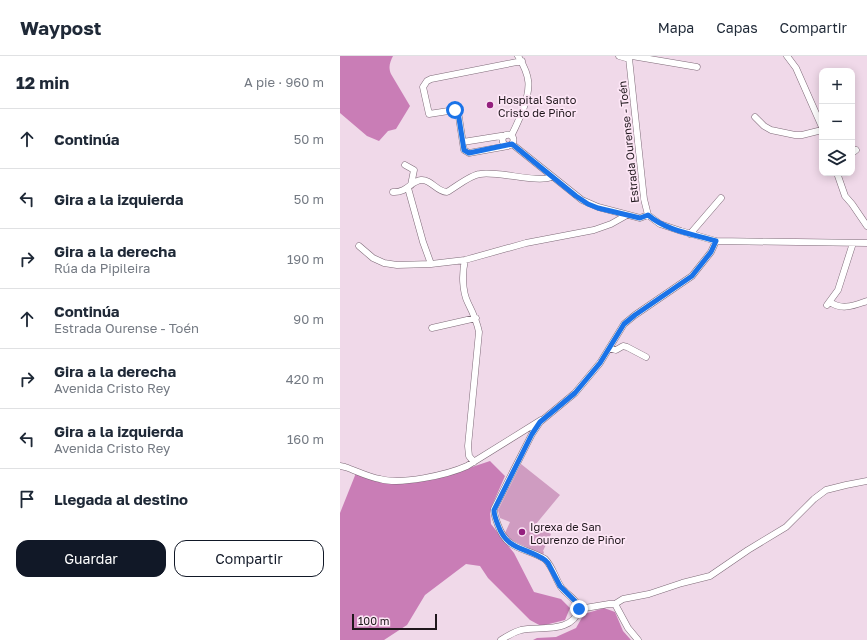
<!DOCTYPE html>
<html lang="es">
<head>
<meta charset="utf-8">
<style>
  body { margin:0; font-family:"Golos Text",sans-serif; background:#f6f6f7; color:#1f2937 }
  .controls { position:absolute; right:12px; top:12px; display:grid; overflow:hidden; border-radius:8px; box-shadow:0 2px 10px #0003 }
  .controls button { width:36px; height:36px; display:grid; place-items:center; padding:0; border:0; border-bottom:1px solid #e0e1e3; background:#fff; color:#1f2937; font:20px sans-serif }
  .scale { position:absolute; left:12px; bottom:10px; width:85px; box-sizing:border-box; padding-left:4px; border:2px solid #1f171c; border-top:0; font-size:11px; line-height:14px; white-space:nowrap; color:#1f171c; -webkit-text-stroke:3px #fde6f6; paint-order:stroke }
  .stop { position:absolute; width:12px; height:12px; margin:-9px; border:3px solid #1a73e8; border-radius:50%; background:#fff }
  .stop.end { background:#1a73e8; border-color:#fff; box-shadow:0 1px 4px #0008 }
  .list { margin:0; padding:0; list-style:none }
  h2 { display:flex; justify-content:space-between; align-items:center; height:52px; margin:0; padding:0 16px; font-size:17px }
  h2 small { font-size:13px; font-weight:400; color:#747a83 }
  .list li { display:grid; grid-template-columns:26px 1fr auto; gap:12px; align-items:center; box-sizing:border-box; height:60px; padding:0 16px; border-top:1px solid #e0e1e3 }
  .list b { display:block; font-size:15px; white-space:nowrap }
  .list p { margin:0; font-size:13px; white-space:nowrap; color:#747a83 }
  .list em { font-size:13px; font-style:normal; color:#747a83 }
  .actions { display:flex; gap:8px; padding:12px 16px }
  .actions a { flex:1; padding:9px 0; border:1px solid #111827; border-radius:12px; text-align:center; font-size:14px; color:#111827 }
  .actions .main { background:#111827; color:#fff }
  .icon { flex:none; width:22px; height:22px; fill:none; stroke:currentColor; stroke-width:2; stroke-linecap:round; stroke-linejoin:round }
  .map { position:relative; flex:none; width:527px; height:584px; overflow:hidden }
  header { display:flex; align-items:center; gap:24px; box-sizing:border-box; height:56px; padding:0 20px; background:#fff; border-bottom:1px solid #e0e1e3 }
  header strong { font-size:19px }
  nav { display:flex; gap:22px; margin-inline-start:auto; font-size:14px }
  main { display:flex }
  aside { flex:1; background:#fff }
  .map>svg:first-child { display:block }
  .green { fill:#cf9cc1 }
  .forest { fill:#c97db6 }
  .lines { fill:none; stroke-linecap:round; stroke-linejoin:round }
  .minor-casing { stroke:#7e6a78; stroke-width:7 }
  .minor { stroke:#fff; stroke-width:6 }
  .route { stroke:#1a73e8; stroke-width:5 }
  .poi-dot { fill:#94207e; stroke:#fde6f6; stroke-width:1.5 }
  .labels { text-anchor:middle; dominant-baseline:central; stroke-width:3.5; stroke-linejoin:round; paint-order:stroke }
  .poi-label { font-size:11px; fill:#1f171c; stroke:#fde6f6; text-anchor:start }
  .street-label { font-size:11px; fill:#1f171c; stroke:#fde6f6 }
</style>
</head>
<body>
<header>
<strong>Waypost</strong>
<nav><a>Mapa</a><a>Capas</a><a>Compartir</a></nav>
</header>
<main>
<aside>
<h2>12 min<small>A pie · 960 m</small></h2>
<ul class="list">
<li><svg class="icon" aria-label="ahead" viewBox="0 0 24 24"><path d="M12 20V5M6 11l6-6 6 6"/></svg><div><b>Continúa</b></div><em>50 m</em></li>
<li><svg class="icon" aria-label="left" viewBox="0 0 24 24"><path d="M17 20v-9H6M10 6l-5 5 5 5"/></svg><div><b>Gira a la izquierda</b></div><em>50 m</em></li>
<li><svg class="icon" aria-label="right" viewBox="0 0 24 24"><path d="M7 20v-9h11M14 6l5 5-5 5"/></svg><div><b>Gira a la derecha</b><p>Rúa da Pipileira</p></div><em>190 m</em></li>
<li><svg class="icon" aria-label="ahead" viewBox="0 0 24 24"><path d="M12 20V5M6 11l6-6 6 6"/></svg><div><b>Continúa</b><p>Estrada Ourense - Toén</p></div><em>90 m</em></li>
<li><svg class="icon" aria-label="right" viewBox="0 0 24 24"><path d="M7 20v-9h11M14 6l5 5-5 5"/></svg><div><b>Gira a la derecha</b><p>Avenida Cristo Rey</p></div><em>420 m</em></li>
<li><svg class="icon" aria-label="left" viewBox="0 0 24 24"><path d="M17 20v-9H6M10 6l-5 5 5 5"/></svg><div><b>Gira a la izquierda</b><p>Avenida Cristo Rey</p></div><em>160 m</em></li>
<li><svg class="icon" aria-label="arrive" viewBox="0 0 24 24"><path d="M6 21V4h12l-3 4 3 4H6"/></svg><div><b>Llegada al destino</b></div></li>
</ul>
<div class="actions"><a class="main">Guardar</a><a>Compartir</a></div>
</aside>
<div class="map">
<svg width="527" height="584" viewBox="0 0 527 584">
  <rect width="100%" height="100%" fill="#f0d9e9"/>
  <!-- green -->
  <path class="green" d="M 181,408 L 220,439 L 196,468 L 208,474 L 207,476 L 211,478 L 203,495 L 204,496 L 203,499 L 169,483 L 165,477 L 170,466 L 160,462 L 158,454 Z"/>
  <!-- forest -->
  <path class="forest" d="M 0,0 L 53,0 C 50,6 48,11 51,18 L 70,50 L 56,73 L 48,75 L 39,85 L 27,80 L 0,57 Z
    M 150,405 L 165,420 L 151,452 L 150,457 L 151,468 L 174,497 L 194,536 L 221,543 L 230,552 L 225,564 L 201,570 L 190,564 L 148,522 L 140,510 L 126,508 L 85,539 L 67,569 L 44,584 L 0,584 L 0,457 L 16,417 L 46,427 L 129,412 Z
    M 264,552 L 275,556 L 283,575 L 291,584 L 193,584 L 197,582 L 216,581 L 236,572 L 244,558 Z"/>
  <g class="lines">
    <!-- minor casing -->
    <g class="minor-casing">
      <path id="minor" d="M 279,0 L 286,2 L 292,0
        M 292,0 L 357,11
        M 447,0 L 456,12 L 482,71
        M 289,2 L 304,143 L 308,159 L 320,168 L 341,175 L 376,185 L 527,187
        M 415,61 L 424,70 L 431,74 L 455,79 L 462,79 L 482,74
        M162.5 84a5.5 5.5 0 1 1 11 0a5.5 5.5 0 1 1-11 0Z
        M 171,80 C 176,71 179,63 183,54 C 191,31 191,21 178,0
        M 123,86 L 167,79
        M 172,88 L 242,144 L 258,151 L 300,162 L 308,159
        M 168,90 L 129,97 L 124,94 L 118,55 L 115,54 L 89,58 L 83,31 L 87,25 L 91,23 L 182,5
        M 512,97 L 516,94
        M 65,109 L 74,114 L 71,129
        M 497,117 L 505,140 L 512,148 L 527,170
        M 68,132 L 83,186 L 91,208
        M 53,136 C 67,137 71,125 81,124 C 91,123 97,136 107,136 C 116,131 130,119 140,118 C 159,115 196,127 212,121
        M 350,178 L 381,142
        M 19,190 L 33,202 L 44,207 L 57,209 L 91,208 L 125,204 L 186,187 L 254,174 L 271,168 L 287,159
        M 125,204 C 122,217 122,235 128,247 C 133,257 137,265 139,276 L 128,390 L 129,400 L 134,406
        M 490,246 C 502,255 515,249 527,245
        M 487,249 L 498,234 L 513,187
        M 92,272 L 136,262
        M 269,292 L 276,294 L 283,290 L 287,291 L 306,301
        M 0,410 L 5,411 C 17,415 28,421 40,423 C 61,429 107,419 127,410 L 201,364
        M 275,548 L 283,543 L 309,538 L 342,527 L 370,520 L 408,494 L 446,471 L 474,443 L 486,434 L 506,429 L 527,425
        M 239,553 C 237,543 227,539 221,531 C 215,522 213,511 205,503 C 185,491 167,495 158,469 C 156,464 154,459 154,453 L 192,378 L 200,366 L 235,337 L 260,307 L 284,268 L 295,259 L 352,220 L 371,196 L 376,185
        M 239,553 L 269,548 L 275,548 L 288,572 L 298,584
        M 161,584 C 167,580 174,576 181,574 C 199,570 233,578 239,553"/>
    </g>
    <!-- minor -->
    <use href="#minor" class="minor"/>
  </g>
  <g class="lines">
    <!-- route -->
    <path class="route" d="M 115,54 L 118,56 L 124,94 L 129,97 L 172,88 L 236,140 L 248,148 L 258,152 L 300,162 L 308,159 C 327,175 352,178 376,185 L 371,196 L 352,220 L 295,259 L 284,268 L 260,307 L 235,337 L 200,366 L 192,378 L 154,454 C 154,459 156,464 158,469 C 167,495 186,491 205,504 L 208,507 L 220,530 L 235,545 L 239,553"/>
  </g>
  <!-- markers -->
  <g class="poi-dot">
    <circle cx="150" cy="49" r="4"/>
    <circle cx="182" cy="476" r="4"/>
  </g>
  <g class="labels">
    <!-- poi labels -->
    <g class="poi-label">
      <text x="158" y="43">Hospital Santo<tspan x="158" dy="13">Cristo de Piñor</tspan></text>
      <text x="190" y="470">Igrexa de San<tspan x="190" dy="13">Lourenzo de Piñor</tspan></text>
    </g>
    <!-- street labels -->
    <g class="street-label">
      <text transform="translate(288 86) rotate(-96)">Estrada Ourense - Toén</text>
    </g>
  </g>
</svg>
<div class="controls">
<button>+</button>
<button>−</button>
<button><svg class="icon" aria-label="layers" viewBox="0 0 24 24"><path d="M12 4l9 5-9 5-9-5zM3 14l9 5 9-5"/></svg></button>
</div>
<div class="scale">100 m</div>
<div class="stop" style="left:115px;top:54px"></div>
<div class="stop end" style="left:239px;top:553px"></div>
</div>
</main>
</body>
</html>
